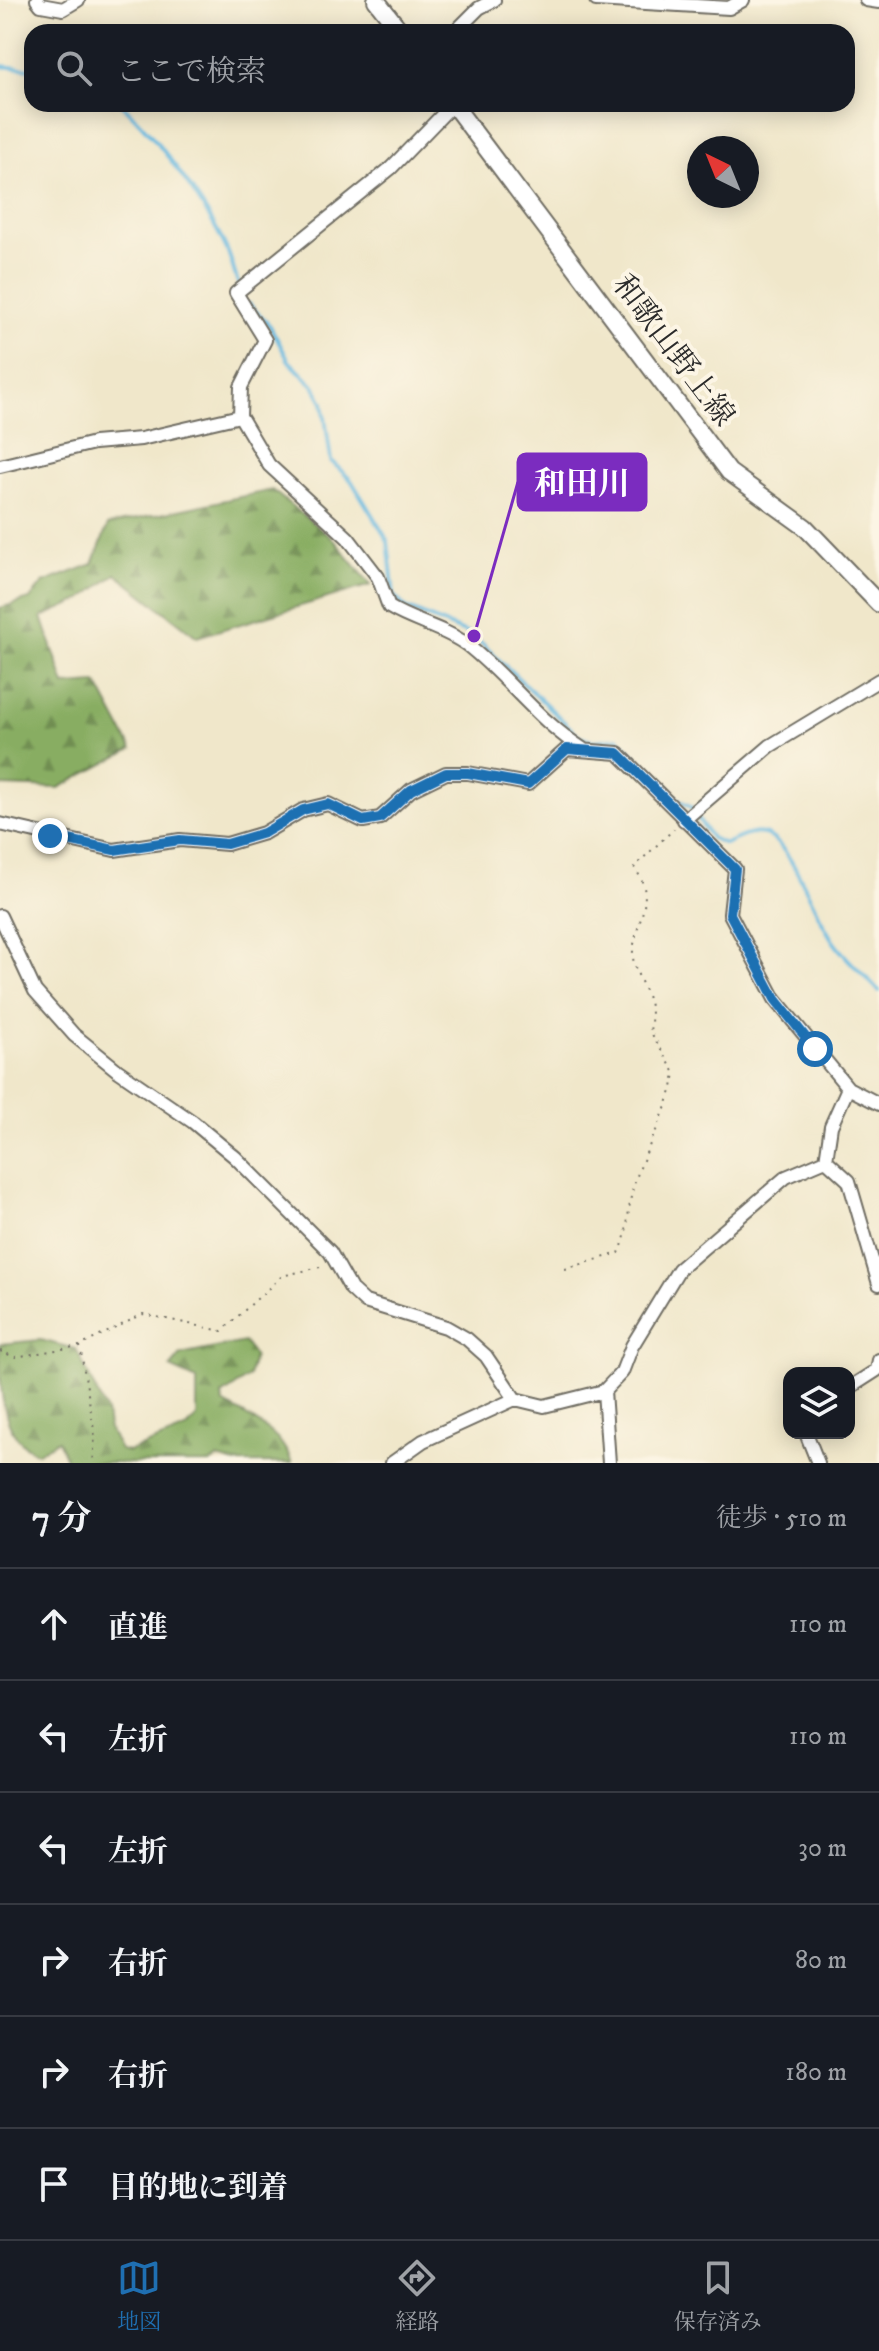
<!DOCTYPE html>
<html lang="ja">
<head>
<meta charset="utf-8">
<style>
  body { margin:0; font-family:"IM FELL DW Pica","Noto Serif JP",serif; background:#242831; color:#f1f3f6 }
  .controls { position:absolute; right:24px; bottom:24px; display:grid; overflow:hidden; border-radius:16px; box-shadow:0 4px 20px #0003 }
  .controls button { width:72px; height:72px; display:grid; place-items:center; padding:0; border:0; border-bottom:2px solid #363941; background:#171b24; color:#f1f3f6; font:40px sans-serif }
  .compass { position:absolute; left:687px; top:136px; width:72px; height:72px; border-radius:50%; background:#171b24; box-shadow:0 4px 20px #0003; rotate:317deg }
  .stop { position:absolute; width:24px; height:24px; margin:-18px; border:6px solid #1f6fb2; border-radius:50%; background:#fff }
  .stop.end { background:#1f6fb2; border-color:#fff; box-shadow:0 2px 8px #0008 }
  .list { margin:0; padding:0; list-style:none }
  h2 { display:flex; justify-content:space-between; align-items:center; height:104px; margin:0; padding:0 32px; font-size:34px }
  h2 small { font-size:26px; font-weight:400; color:#9ea1a6 }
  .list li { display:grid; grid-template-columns:52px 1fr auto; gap:24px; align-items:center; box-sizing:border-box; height:112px; padding:0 32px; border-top:2px solid #363941 }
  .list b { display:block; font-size:30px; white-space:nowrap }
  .list em { font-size:26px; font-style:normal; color:#9ea1a6 }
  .icon { flex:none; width:44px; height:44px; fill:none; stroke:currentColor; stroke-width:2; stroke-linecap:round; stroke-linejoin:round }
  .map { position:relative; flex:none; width:879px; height:1463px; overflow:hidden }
  .search { position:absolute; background:#171b24; box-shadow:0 4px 20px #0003; left:24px; right:24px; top:24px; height:88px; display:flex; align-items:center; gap:20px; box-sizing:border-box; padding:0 28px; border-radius:24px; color:#9ea1a6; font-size:30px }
  .sheet { height:776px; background:#171b24 }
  nav { display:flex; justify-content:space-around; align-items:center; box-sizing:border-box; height:112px; border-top:2px solid #363941; background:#171b24; font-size:22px; color:#9ea1a6 }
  nav a { display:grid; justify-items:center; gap:4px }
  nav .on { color:#1f6fb2 }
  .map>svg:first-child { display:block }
  .forest { fill:url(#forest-firs); stroke:#5a6c46; stroke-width:2 }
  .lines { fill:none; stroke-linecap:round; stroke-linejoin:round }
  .stream { stroke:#63b7df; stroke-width:4 }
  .minor-casing { stroke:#706d63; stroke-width:16 }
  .major-casing { stroke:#706d63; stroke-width:20 }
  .path { stroke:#706d63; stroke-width:2; stroke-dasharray:2 6; stroke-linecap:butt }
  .minor { stroke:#fff; stroke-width:12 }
  .major { stroke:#fff; stroke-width:16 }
  .route { stroke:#1f6fb2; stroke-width:10 }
  .labels { text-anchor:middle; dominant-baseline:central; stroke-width:8; stroke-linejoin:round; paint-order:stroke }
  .street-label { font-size:30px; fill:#2b2b2b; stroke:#fcf5e5 }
  .leader { fill:none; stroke:#7b2cbf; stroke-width:3 }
  .callout-dot { fill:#7b2cbf; stroke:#fcf5e5; stroke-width:3 }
  .callout { fill:#7b2cbf; stroke:#7b2cbf; stroke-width:3 }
  .callout-label { font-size:32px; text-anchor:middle; font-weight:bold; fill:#fff }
</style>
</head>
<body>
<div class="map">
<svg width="879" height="1463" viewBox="0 0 879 1463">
  <defs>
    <pattern id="forest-firs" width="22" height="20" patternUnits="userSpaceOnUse" patternTransform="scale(2)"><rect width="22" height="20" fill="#88ad62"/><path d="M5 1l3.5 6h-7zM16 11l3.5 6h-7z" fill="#6f8d51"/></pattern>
  </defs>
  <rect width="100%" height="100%" fill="#fcf5e5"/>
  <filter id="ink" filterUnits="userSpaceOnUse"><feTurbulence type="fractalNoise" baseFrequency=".0125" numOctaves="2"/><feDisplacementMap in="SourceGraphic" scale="16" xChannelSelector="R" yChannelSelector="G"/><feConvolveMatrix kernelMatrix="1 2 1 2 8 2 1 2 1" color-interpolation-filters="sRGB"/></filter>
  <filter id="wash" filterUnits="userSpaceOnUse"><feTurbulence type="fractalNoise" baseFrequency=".006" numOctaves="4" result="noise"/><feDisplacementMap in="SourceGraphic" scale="32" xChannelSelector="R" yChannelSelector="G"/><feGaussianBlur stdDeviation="1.8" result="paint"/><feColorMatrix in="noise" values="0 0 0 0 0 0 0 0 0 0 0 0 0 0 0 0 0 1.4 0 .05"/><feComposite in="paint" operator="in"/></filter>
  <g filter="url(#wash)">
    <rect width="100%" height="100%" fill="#f0e7ca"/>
    <!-- forest -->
    <path class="forest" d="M 272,490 L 334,540 L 371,585 L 197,637 L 116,574 L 81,600 L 42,617 L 65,685 L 97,683 L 132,749 L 59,788 L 0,786 L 0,608 L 30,599 L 43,583 L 93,564 L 108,525 Z
      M 40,1340 L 76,1349 L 106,1412 L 108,1428 L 120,1450 L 128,1452 L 186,1429 L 197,1417 L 197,1380 L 170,1368 L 181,1355 L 244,1342 L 254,1356 L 249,1377 L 222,1395 L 223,1403 C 248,1417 283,1433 292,1463 L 235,1463 L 218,1458 L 210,1463 L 68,1463 L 58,1440 L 37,1453 C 0,1437 0,1388 0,1344 Z"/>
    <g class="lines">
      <!-- stream -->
      <path class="stream" d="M 0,66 L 32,69
        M 121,104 C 155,134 208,208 227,250 C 232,261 234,274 239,285
        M 249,304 L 270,326 L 289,361 L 314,386 L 323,402 L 331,461 L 351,480 L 388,541 L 394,596 L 406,608 L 474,636 L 578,735 L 594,741 L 618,738 L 673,797 L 690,806 L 711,838 L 725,844 C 737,839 754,829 767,835 C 794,848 816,919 836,945 C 849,962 865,976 879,991"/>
    </g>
  </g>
  <g filter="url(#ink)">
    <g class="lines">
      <!-- minor casing -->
      <g class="minor-casing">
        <path id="minor" d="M 37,0 L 41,5 L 63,9 L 78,0
          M 596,0 L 729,8 L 743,0
          M 866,0 L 879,2
          M 455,32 L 479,8 L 494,0
          M 453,104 L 391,168 L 236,293 L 265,340 L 241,387 L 240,416 L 269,465 L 348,538 L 378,577 L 389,607 C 413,622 445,628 467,645 C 508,677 539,722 583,749
          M 0,466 L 94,443 L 141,439 L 240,416
          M 684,820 L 770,746 L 879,680
          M 0,824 L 114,850 L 180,840 L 227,844 L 264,833 L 303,810 L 328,804 L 363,821 L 380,818 L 411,790 L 446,773 L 468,773 L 528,784 L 567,749 L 618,753 L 735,869 L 730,914 L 775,999 L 848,1088 L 879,1104
          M 0,916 L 35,991 L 74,1035 L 117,1070 L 193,1122 L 235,1157 L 330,1252 L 351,1289 L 365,1302 L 446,1327 L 467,1339 L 486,1356 L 515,1399
          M 826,1160 L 849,1181 L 879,1284
          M 826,1160 L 831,1126 L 848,1088
          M 849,1388 L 877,1370 L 879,1360
          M 604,1391 L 609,1463
          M 806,1433 L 818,1463
          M 392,1463 L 423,1441 L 515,1399 L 544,1406 L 604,1391 L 622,1372 L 632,1346 L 679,1269 L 786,1177 L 826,1160"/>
      </g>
      <!-- major casing -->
      <g class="major-casing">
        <path id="major" d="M 376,0 L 401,32
          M 453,104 L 729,472 L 805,527 L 879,604"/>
      </g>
      <!-- path -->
      <path class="path" d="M 565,1269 L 619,1253 C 629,1233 627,1213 632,1192 C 643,1150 668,1116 675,1073 L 650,1031 C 657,994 631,977 633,951 C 637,917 657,898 634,867 L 674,829
        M 80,1346 L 95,1436 L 93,1463
        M 0,1351 L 15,1357 L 80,1346 L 143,1314 L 222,1331 L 282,1276 L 324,1266"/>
      <!-- minor -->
      <use href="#minor" class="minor"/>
      <!-- major -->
      <use href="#major" class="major"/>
    </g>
  </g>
  <g class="lines" filter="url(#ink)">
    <!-- route -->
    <path class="route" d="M 50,836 L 114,850 L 180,840 L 227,844 L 264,833 L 303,810 L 328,804 L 363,821 L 380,818 L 411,790 L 446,773 L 468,773 L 528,784 L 567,749 L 618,753 L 735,869 L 730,914 L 775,999 L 815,1049"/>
  </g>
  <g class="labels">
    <!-- street labels -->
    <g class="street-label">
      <text transform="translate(673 351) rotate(53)">和歌山野上線</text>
    </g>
  </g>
  <!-- callouts -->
  <path class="leader" d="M474 636L518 482"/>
  <circle class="callout-dot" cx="474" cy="636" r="8"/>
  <rect class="callout" x="518" y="454" width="128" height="56" rx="8"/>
  <g class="callout-label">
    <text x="582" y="494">和田川</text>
  </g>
</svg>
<div class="controls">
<button><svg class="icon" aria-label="layers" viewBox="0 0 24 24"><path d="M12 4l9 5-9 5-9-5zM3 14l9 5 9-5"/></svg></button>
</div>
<svg class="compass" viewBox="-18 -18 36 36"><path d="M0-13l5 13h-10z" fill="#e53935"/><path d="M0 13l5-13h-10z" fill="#9ea1a6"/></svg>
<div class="stop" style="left:815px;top:1049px"></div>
<div class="stop end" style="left:50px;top:836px"></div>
<div class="search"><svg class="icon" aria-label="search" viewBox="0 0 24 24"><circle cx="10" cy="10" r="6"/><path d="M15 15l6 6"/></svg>ここで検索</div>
</div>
<section class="sheet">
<h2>7 分<small>徒歩 · 510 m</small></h2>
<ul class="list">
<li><svg class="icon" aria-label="ahead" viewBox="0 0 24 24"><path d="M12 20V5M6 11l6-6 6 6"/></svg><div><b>直進</b></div><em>110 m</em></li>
<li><svg class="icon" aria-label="left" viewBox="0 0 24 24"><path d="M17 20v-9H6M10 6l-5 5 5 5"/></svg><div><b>左折</b></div><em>110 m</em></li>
<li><svg class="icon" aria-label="left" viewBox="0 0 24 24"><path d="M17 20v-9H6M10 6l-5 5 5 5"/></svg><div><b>左折</b></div><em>30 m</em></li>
<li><svg class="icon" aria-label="right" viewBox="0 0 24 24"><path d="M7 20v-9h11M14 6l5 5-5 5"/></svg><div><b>右折</b></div><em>80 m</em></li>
<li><svg class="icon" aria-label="right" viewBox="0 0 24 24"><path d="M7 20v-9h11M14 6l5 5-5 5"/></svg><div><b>右折</b></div><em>180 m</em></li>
<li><svg class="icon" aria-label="arrive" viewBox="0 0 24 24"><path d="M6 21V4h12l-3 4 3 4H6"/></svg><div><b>目的地に到着</b></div></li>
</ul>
</section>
<nav>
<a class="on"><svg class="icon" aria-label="map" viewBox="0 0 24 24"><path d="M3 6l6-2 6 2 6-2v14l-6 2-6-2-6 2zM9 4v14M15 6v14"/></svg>地図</a>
<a><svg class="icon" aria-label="directions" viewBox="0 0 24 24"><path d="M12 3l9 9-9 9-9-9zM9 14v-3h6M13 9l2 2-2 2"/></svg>経路</a>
<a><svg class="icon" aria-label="saved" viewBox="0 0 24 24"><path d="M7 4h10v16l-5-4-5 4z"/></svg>保存済み</a>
</nav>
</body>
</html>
